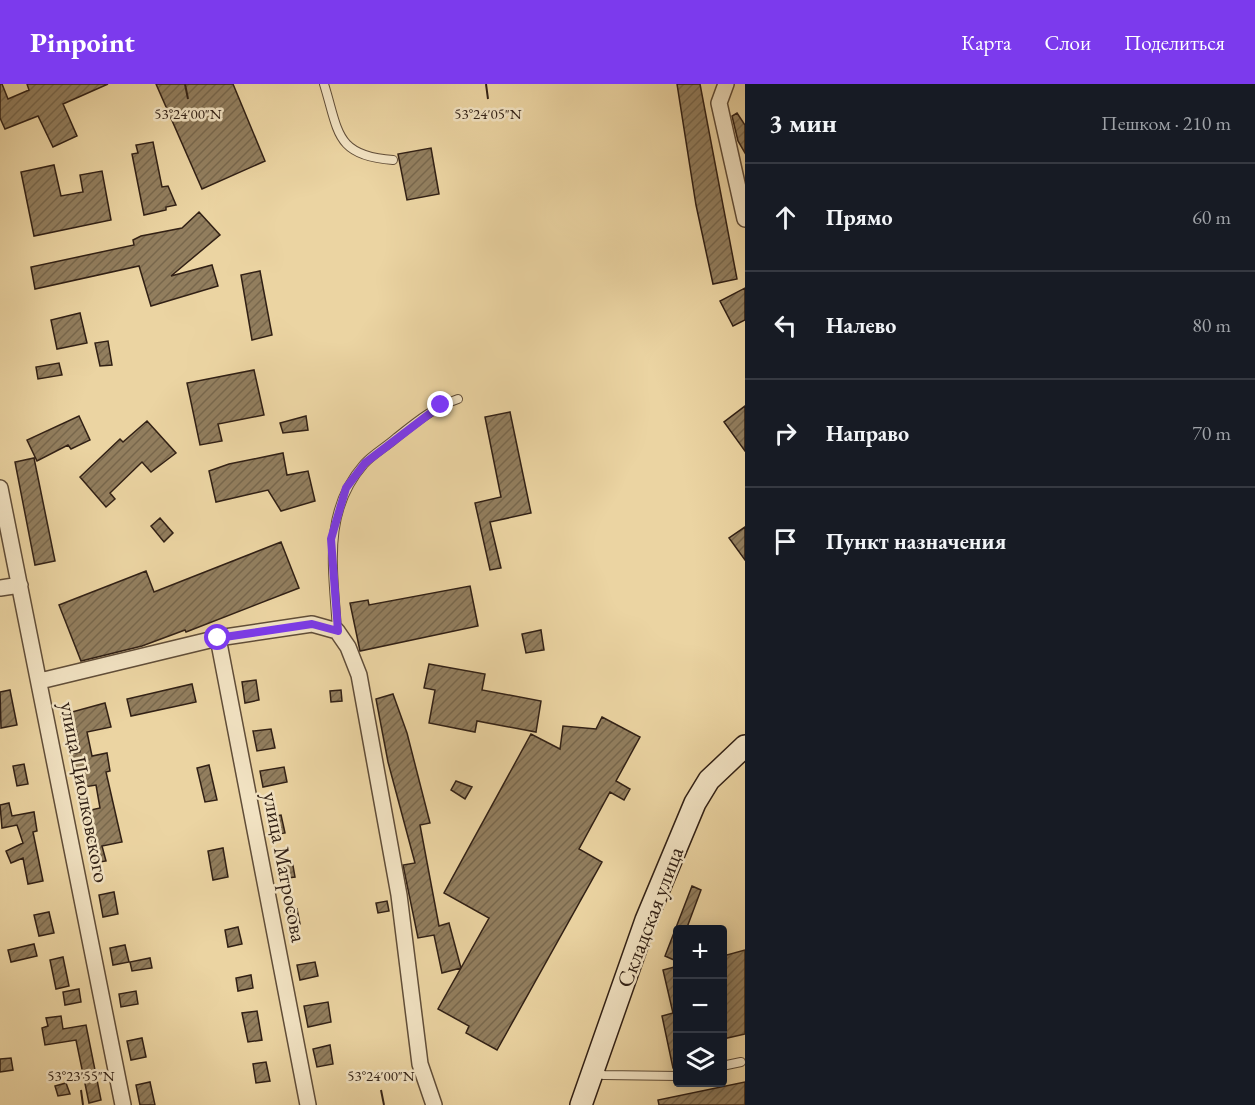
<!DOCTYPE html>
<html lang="ru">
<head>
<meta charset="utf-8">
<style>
  body { margin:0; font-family:"EB Garamond",serif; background:#242831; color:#f1f3f6 }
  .controls { position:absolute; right:18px; bottom:18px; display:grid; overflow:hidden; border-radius:6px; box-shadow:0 3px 15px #0003 }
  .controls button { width:54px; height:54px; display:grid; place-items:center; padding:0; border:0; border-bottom:2px solid #363941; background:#171b24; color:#f1f3f6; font:30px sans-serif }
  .stop { position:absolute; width:18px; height:18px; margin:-14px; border:4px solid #7c3aed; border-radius:50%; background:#fff }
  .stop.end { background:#7c3aed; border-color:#fff; box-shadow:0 2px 6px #0008 }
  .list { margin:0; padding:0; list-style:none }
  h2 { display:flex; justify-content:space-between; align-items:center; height:78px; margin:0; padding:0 24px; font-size:26px }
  h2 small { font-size:20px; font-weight:400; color:#9ea1a6 }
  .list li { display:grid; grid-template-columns:39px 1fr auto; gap:18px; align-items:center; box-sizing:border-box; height:108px; padding:0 24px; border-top:2px solid #363941 }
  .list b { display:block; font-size:22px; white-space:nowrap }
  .list em { font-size:20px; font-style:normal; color:#9ea1a6 }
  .icon { flex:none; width:33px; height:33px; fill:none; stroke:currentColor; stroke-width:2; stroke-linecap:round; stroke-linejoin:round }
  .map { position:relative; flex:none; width:745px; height:1021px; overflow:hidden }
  header { display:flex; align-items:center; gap:36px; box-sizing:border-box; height:84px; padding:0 30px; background:#7c3aed; color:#fff }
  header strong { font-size:28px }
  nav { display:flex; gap:33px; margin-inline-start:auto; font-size:21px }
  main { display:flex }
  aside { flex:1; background:#171b24 }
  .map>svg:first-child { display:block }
  .building { fill:url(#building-hatch); stroke:#312015; stroke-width:1.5 }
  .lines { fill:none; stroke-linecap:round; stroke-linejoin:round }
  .lane-casing { stroke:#604d38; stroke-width:10 }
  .street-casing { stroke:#604d38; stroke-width:18 }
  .secondary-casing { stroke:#312015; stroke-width:24 }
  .lane { stroke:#f2e3c3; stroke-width:8 }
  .street { stroke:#f2e3c3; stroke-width:15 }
  .secondary { stroke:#f2e3c3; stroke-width:21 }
  .route { stroke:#7c3aed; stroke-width:8 }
  .ticks { fill:none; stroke:#312015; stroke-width:2 }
  .labels { text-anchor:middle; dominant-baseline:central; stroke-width:5; stroke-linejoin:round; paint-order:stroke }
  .street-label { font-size:22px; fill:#312015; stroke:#f2e3c3 }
  .ticks-label { font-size:15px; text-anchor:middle; fill:#312015; stroke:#f2e3c3; stroke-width:5; stroke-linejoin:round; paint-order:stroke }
</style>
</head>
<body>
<header>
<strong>Pinpoint</strong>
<nav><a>Карта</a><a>Слои</a><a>Поделиться</a></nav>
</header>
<main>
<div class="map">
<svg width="745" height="1021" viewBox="0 0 745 1021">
  <defs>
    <pattern id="building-hatch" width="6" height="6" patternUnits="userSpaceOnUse" patternTransform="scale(1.5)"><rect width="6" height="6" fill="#927e5e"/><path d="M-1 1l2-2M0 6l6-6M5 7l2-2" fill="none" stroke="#78674c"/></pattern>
  </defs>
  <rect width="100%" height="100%" fill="#ebd4a2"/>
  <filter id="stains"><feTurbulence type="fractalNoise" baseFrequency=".00333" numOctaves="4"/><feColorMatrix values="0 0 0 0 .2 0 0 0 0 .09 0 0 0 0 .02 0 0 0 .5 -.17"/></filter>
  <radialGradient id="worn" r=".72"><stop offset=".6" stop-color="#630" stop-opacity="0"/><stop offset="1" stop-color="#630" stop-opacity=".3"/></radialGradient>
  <!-- building -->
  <path class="building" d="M 0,0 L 2,0 L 8,15 L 29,6 L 27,0 L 108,0 L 63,20 L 77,52 L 53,63 L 38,32 L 5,45 L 0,34 Z
    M 156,0 L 233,0 L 265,77 L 202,105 Z
    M 677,0 L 700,0 L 737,195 L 713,200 L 696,121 Z
    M 737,29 L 745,41 L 745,69 L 738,57 L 732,32 Z
    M 153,58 L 162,103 L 168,102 L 176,121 L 166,123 L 166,126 L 144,131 L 132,70 L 138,69 L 136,61 Z
    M 431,64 L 439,110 L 407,116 L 398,70 Z
    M 54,81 L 61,112 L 83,108 L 80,91 L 102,87 L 111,136 L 34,152 L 21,88 Z
    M 199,128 L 220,151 L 171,192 L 212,181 L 218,202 L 151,222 L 139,182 L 35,205 L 31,183 L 134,161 L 133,156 L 141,152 L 182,144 Z
    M 260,187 L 272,251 L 252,256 L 241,191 Z
    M 745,204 L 745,236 L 733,242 L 720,217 Z
    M 80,229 L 87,259 L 57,265 L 51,236 Z
    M 108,257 L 112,281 L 100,282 L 95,259 Z
    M 59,279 L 62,291 L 38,295 L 36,283 Z
    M 254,286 L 264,331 L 218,340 L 222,357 L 200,361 L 187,299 Z
    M 745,322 L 745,367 L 724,338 Z
    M 510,328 L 531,429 L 490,438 L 501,484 L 490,486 L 475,419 L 501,413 L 485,333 Z
    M 79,332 L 90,356 L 71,365 L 68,361 L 37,377 L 27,356 Z
    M 306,332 L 308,346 L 283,349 L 280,339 Z
    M 147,337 L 176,369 L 151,388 L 142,378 L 110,409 L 115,415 L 106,423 L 80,393 L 120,355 L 123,358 Z
    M 283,369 L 287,391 L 308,387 L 315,417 L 281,427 L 268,406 L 216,418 L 209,387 L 229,380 Z
    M 34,374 L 55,477 L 35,481 L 15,378 Z
    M 160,434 L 173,449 L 164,458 L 151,442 Z
    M 745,443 L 745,476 L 729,454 Z
    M 281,458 L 299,504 L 186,548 L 185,546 L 142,562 L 81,577 L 59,521 L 146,487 L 154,508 Z
    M 470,502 L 478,542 L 360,567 L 350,519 L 368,516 L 369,521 Z
    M 541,546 L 544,566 L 526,569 L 522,550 Z
    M 429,580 L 485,590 L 482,606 L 541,617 L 536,648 L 477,637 L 475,648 L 429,639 L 435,606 L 424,604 Z
    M 256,596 L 259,616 L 245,619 L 242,598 Z
    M 192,600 L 196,618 L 131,632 L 127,615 Z
    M 10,606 L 17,641 L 1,644 L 0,608 Z
    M 341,606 L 342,617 L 331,618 L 330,607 Z
    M 393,610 L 407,649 L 430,739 L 420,741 L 439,842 L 449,839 L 461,884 L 442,889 L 434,851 L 418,854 L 403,781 L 415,779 L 388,678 L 376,615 Z
    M 105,619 L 111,643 L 87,648 L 92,672 L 107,669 L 110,687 L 106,688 L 122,758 L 102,762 L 106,777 L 94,779 L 82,728 L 100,724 L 96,701 L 78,704 L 70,670 L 80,668 L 76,644 L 64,647 L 61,631 Z
    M 602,633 L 640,653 L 616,697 L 630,705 L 624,716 L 610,708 L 579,765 L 602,778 L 497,966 L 466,949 L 469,942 L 438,925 L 489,834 L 444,809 L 531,650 L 560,665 L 563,642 L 596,645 Z
    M 271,645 L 275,664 L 257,667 L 253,647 Z
    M 24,680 L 28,700 L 17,702 L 13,682 Z
    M 209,681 L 217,716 L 205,718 L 197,684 Z
    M 284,683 L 287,698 L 263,703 L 260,687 Z
    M 456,697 L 472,703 L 465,715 L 451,706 Z
    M 9,719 L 12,732 L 34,728 L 37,747 L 33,748 L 43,797 L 28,800 L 23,774 L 11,779 L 6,767 L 23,759 L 17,741 L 2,744 L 0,721 Z
    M 281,731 L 285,749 L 272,751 L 269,733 Z
    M 223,764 L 228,793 L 213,796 L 208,767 Z
    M 292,776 L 295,793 L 280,795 L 277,779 Z
    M 692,802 L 701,806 L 686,846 L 678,846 L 678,868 L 674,876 L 665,872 Z
    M 114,808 L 118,830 L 103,833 L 99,811 Z
    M 387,817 L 389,827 L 378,829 L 376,819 Z
    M 297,825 L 300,840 L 289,842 L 286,828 Z
    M 49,828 L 54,849 L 39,852 L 34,831 Z
    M 238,843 L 242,860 L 228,863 L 225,846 Z
    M 34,860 L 37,872 L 11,878 L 8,866 Z
    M 125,861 L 129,878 L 113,881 L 110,864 Z
    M 745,866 L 745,950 L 723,955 L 723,872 Z
    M 63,873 L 69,902 L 56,905 L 50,876 Z
    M 150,874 L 152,884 L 132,887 L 130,878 Z
    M 315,878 L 318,892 L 300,896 L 297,881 Z
    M 678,882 L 678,984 L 673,984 L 662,932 L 673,929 L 663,886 Z
    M 251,891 L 253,904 L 238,907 L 236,894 Z
    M 79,905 L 81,918 L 65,921 L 63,908 Z
    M 136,907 L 138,920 L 121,923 L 119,910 Z
    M 328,918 L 331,938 L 308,943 L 304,922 Z
    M 257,927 L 262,956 L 248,958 L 242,929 Z
    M 61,932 L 63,945 L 86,941 L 101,1016 L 89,1019 L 76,956 L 45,961 L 42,944 L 48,942 L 46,934 Z
    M 142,954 L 146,973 L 131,976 L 127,957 Z
    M 330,961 L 333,980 L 317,983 L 313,965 Z
    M 11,974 L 13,986 L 0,988 L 0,975 Z
    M 266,978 L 270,997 L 256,999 L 253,980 Z
    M 150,998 L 155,1021 L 140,1021 L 136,1001 Z
    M 745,998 L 745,1021 L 659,1021 L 658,1016 Z
    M 66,999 L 70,1010 L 58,1012 L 55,1002 Z"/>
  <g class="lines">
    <!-- lane casing -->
    <g class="lane-casing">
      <path id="lane" d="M 324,0 C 339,48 335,72 393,76
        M 337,547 C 334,488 321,429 364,380 C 373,370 386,363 396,354 C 415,339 434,323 458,315
        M 722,982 L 741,978
        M 594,989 L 604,991 L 678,992"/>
    </g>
    <!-- street casing -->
    <g class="street-casing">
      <path id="street" d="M 726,0 L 719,19 L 745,135
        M 0,404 L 123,1021
        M 0,504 L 20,501
        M 218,554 L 308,1021
        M 40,597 L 218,554 L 312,540 L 337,547 L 348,563 L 359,591 L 399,811 L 420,980 L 434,1021"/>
    </g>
    <!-- secondary casing -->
    <g class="secondary-casing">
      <path id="secondary" d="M 581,1021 L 646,836 L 695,719 L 709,696 L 745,662"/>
    </g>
    <!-- lane -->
    <use href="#lane" class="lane"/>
    <!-- street -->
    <use href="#street" class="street"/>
    <!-- secondary -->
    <use href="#secondary" class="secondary"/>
  </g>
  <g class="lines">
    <!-- route -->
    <path class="route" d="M 218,554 L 312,540 L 338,547 L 331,455 L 346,404 L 365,379 L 441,321"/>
  </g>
  <!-- ticks -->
  <path class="ticks" d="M 185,0 L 188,15M 486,0 L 488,15M 81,1006 L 83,1021M 381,1006 L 384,1021"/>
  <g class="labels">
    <!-- street labels -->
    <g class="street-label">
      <text transform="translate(85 708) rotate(79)">улица Циолковского</text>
      <text transform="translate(285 783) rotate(79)">улица Матросова</text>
      <text transform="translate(650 833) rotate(-69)">Складская улица</text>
    </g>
  </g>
  <g class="ticks-label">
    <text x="188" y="35">53°24'00"N</text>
    <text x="488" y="35">53°24'05"N</text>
    <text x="81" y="997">53°23'55"N</text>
    <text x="381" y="997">53°24'00"N</text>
  </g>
  <rect width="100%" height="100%" filter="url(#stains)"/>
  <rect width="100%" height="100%" fill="url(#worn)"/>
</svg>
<div class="controls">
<button>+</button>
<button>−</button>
<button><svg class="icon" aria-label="layers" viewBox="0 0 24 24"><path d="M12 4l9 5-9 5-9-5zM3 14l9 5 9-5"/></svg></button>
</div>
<div class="stop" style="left:218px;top:554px"></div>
<div class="stop end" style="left:441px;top:321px"></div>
</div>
<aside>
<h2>3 мин<small>Пешком · 210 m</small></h2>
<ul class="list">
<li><svg class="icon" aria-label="ahead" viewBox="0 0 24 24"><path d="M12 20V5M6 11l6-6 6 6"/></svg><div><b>Прямо</b></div><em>60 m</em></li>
<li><svg class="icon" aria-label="left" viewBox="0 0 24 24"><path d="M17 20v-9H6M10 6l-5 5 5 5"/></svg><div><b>Налево</b></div><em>80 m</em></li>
<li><svg class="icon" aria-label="right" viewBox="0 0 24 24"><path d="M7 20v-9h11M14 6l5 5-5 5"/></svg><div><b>Направо</b></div><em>70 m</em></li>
<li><svg class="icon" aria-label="arrive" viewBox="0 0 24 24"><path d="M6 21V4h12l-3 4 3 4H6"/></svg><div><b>Пункт назначения</b></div></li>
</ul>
</aside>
</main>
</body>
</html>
